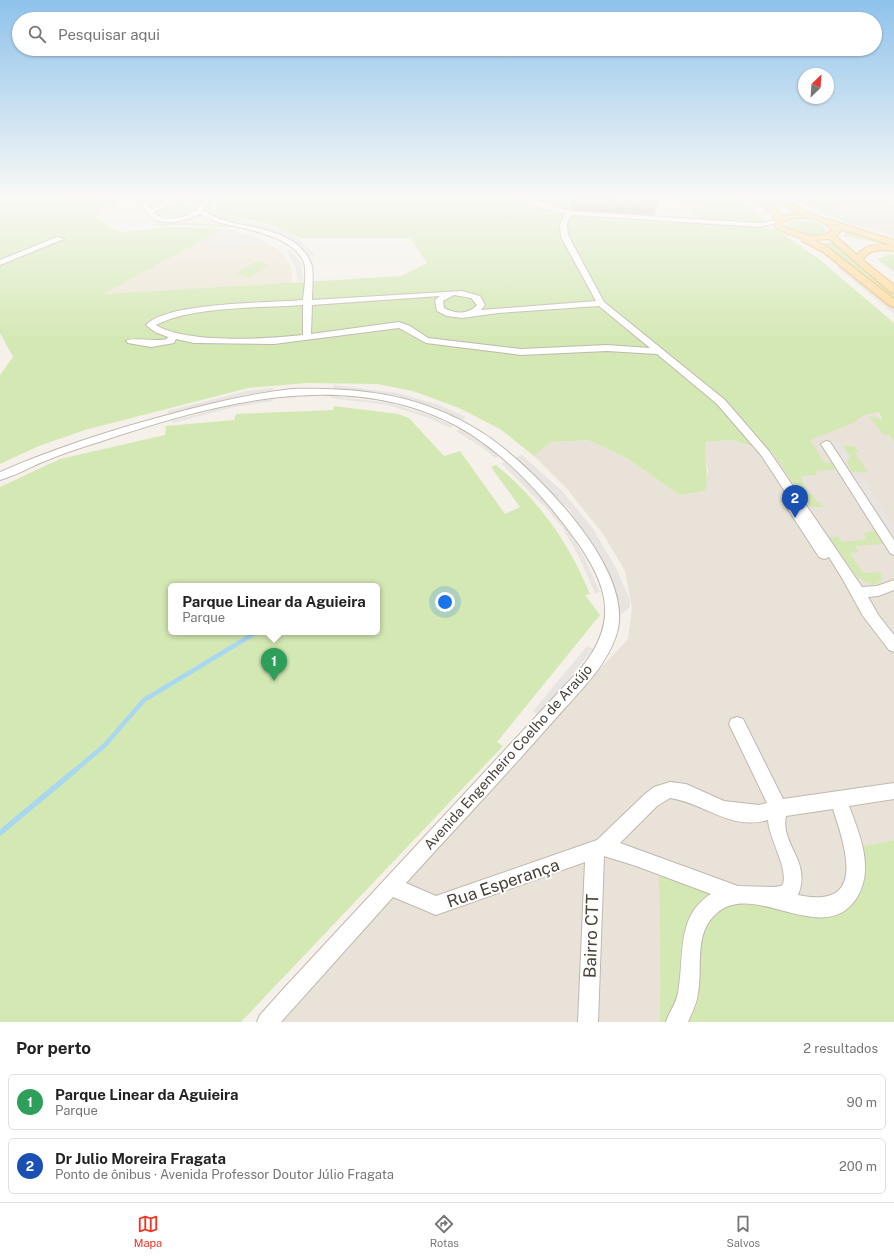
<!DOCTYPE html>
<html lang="pt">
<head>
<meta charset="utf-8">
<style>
  body { margin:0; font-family:"Public Sans",sans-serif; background:#f2f2f2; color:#222 }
  .compass { position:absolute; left:798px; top:68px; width:36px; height:36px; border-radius:50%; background:#fff; box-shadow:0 1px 3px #0004; rotate:25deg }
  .you { position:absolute; left:445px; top:602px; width:14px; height:14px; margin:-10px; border:3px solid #fff; border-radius:50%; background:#1a73e8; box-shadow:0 0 0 6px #1a73e833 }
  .badge { display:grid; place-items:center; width:26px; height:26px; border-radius:50%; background:#f63220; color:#fff; font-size:13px; font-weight:700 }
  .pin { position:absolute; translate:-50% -33px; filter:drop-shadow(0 1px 2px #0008) }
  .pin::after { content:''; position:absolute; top:21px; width:14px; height:12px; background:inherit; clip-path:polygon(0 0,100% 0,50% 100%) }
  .popup { position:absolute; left:168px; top:583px; width:212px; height:52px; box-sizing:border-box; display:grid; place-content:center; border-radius:6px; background:#fff; filter:drop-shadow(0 1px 3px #0005); font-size:13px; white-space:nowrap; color:#767676 }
  .popup b { font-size:15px; color:#222 }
  .popup::after { content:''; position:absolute; left:50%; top:100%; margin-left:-8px; border:8px solid transparent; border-top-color:#fff }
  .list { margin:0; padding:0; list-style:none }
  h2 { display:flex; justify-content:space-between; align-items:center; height:52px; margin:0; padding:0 16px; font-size:17px }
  h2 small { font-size:13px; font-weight:400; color:#767676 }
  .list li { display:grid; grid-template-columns:26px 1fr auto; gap:12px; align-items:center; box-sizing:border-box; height:56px; margin:0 8px 8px; padding:0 8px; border:1px solid #e0e0e0; border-radius:6px }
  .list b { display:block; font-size:15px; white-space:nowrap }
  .list p { margin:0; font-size:13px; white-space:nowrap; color:#767676 }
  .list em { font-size:13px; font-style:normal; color:#767676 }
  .icon { flex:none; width:22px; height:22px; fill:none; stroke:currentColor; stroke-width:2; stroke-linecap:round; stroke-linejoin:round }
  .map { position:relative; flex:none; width:894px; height:1022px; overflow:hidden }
  .search { position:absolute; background:#fff; box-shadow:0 1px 3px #0004; left:12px; right:12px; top:12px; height:44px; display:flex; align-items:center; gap:10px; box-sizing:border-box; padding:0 14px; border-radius:22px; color:#767676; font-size:15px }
  .sheet { height:180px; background:#fff }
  nav { display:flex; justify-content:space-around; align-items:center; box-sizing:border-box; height:56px; border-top:1px solid #e0e0e0; background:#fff; font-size:11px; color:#767676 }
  nav a { display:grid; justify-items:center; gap:2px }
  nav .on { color:#f63220 }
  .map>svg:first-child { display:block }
  .residential { fill:#e9e2d8 }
  .education { fill:#ede5d5 }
  .green { fill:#d4e8b4; fill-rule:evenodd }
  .parking { fill:#e7e4e2 }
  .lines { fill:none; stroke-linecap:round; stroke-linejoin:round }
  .stream-far1 { stroke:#a8d7f0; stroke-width:4.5 }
  .stream { stroke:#a8d7f0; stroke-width:5.5 }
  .minor-casing { stroke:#c0b8ad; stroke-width:2 }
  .major-casing { stroke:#e2b66b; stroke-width:2 }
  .minor { fill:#fff; fill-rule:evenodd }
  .major { fill:#fcda9c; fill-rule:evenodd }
  .wall { fill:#b8afa5 }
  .building { fill:#d6ccc0; stroke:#968f86 }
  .labels { text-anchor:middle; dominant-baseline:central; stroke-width:4; stroke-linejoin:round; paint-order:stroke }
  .street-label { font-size:14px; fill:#494138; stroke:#fff }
  .near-street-label { font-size:17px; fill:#494138; stroke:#fff }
</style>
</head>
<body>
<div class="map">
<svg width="894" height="1022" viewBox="0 0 894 1022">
  <rect width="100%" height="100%" fill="#f5f1ea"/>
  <!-- residential -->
  <path class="residential" d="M 846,198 L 885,198 L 894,203 L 894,236 L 860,227 L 851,224 L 850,219 L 833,214 Z
    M 874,406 L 894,443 L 894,840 L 854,848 L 855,882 L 822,907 L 701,888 L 659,876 L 660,1022 L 263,1022 L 628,639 L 632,608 L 625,571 L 603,534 L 567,489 L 534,456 L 551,442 L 588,440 L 627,458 L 679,495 L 705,491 L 708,470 L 704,454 L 706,442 L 730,440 L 772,452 Z"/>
  <!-- education -->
  <path class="education" d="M 223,229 L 255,237 L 280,251 L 288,261 L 292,272 L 292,283 L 102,294 Z"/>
  <!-- green -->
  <path class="green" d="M 0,198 L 127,199 L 105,206 L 97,216 L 105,224 L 120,232 L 172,227 L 223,229 L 103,294 L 401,276 L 427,263 L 410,238 L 301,238 L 265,223 L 223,214 L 217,211 L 214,201 L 217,198 L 516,198 C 593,232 690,217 771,229 L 777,230 L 820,260 L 894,323 L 894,443 L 890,435 L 884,435 L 869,417 L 882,419 L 878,412 L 864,415 L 853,423 L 810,440 L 825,463 L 833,463 L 837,469 L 815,471 L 817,475 L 800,476 L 809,494 L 812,494 L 818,503 L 821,503 L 824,507 L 810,507 L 772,452 L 731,440 L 706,442 C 703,459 710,474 705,491 L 679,495 L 627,458 L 588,440 L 551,442 L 534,456 L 500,429 L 459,408 L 413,391 L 377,384 L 307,383 L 248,388 L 85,430 L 39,446 L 0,464 L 0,375 L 13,357 L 0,333 Z
    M 523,198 L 569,198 L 570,209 L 562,210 Z
    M 680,198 L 739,198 L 756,210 L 766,224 L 749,223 L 738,219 L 735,222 L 699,219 L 685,207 L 706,206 Z
    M 794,198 L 846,198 L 833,214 L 851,219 L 851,224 L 821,213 Z
    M 212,200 L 212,207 L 218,214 L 241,220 L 238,222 L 217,218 L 210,214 L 206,207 Z
    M 184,203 L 192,206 L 194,210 C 186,218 168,220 158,214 L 159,209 L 172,204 Z
    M 796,220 L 820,223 L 827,230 C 819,239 795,234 789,225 L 790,223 Z
    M 190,222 L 230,226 L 227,228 L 201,225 L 155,226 L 151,224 Z
    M 848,231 L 894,246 L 844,236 L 845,232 Z
    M 834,242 L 843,252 L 894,292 L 894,298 L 823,243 Z
    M 890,254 L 894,255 L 894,272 L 877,259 Z
    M 257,261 L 270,265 L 249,278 L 235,274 Z
    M 334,406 L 398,414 L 409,418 L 444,456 L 460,451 L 505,514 L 520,507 L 491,467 L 496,465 C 539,500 569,543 590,594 L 585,595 L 600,615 L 497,742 L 503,746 L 241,1022 L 0,1022 L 0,487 L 60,459 L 165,435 L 166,426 L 234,420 L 236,414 L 333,410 ZM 171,586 L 377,586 L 377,632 L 171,632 Z
    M 843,446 L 854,446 L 859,452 L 855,453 L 868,472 L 852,472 L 847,463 L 850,456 Z
    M 876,530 L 884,544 L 855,546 L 859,552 L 850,553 L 863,573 L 881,572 L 881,582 L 872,585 L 857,577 L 829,537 L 838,536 L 842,542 L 867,539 L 863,533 Z
    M 894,840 L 894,1022 L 660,1022 L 659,876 L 701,888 L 840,901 L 853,848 Z"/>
  <!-- parking -->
  <path class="parking" d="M 247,221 L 275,228 L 292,235 L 304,243 L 315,255 L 309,256 L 293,240 L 277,233 L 243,223 Z
    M 223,229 L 234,231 L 255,237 L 230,251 L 198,243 Z
    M 291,250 L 301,263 L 303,281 L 297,281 L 296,268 L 286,251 Z
    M 843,266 L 894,308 L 894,314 L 837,267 Z
    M 334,385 L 397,393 L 439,405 L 466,417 L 462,420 L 435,407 L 395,396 L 333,389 Z
    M 273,388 L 273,392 L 247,394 L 169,414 L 167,411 L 246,391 Z
    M 331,396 L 390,403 L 431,416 L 453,426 L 450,428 L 429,418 L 388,405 L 331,398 Z
    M 272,399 L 273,401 L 230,408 L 173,423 L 172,421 L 228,406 Z
    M 459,429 L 486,446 L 499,457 L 495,458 L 483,448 L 456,431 Z
    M 830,442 L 836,442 L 841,445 L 848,456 L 843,462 Z
    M 522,455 L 562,491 L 592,527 L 616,568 L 630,600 L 630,607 L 620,615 L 620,605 L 614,584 L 598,554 L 570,511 L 536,476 L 515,458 Z
    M 505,462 L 550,505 L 567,528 L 583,555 L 600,592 L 595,593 L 578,555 L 563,528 L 545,507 L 501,463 Z
    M 851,475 L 864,480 L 894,526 L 893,539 Z
    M 587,646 L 593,649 L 539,715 L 533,711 Z"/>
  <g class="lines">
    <!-- stream-far1 -->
    <path class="stream-far1" d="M 72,773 L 105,745 L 144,700 L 257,632"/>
    <!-- stream -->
    <path class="stream" d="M 0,833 L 73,772"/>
    <!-- minor casing -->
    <g class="minor-casing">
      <path id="minor" d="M 144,198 L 151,208 C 163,199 188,194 201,204 L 205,198 L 212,198 L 203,210 C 208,213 214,217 220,219 C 250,229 296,228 311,263 C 314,270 312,291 312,300 L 462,291 L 480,296 L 485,305 L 481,310 L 596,301 L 561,237 L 560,224 L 565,214 L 545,209 L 518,198 C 533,198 554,207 570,211 L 759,223 L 781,220 L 781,222 L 759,227 L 572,215 C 565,221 567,229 569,237 L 604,302 L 725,400 L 769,451 L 862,587 L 877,586 L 894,580 L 894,590 L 878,596 L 868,597 L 879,616 L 894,635 L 894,652 L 889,650 L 863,616 L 842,578 L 829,557 L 824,559 L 819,557 L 782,500 L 784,497 L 788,496 L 761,455 L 717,404 L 657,354 L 607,351 L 521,355 L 426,343 L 399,328 L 274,344 L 194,343 L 176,339 L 174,343 L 151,347 L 128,343 L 126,341 C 131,337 157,342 167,339 L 168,337 L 155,332 L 146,325 C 166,302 271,303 303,300 C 304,291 307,271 304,263 C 293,234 242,229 217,222 C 211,220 205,217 200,214 C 189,221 162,227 151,217 C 146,213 141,204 138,199 ZM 184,202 L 195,205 L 198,208 C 189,218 163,224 154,212 L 170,204 ZM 454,295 L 471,298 L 477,305 C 468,315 455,314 444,308 L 443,301 ZM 440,296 L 435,300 L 437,311 L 447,316 L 462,318 L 498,313 L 599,306 L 650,348 L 607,345 L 521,349 L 428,338 L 410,326 L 399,322 L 311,334 L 312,305 ZM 303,305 L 303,335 C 266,339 187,344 156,325 C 191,306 262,308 303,305 Z
        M 57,237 L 64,239 L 0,265 L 0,260 Z
        M 292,389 C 342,388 392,391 438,410 C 458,418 476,428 493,440 C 540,475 638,573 616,636 C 605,668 578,693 556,718 C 507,774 456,828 406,883 L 436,896 L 597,840 L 645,794 L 654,787 L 670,782 L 686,784 L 724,801 L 759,805 L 767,803 L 729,724 L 731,719 L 737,717 L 743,719 L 783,799 L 894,783 L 894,799 L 849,806 C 860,835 875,870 856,899 C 823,948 754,880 717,913 C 693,933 703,966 698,993 C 697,1003 692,1013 688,1022 L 666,1022 C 669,1012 676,1004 678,993 C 685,959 675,916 711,894 L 636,866 L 604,856 L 598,1022 L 578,1022 L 585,862 L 436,915 L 393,897 L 281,1022 L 257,1022 L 260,1015 L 286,986 L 582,667 C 619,621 608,585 575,539 C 544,496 504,452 457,426 C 344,366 212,404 99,442 C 79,448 59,455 40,463 C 27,469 14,476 0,480 L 0,472 C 53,449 108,431 164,416 C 207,404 248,394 292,389 ZM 670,798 C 704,803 731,831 768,820 C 769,839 788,867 783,884 L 781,886 L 774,887 L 738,886 L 620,843 L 657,806 ZM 833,809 C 846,849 867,910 798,895 C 812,861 780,845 786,816 Z
        M 826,441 L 830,442 L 894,540 L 894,555 L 890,553 L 821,444 Z"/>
    </g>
    <!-- major casing -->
    <g class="major-casing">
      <path id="major" d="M 755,198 C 767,198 776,205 781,216 L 798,213 L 771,198 L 782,198 L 811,214 L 894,240 L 894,251 C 882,250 869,248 863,260 L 894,285 L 894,293 L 890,292 L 829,239 L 815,240 L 829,248 L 894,299 L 894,307 L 890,306 L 823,252 L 802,241 L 801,238 L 788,234 L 776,228 L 773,215 ZM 793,218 C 807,217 824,219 832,230 C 819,241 796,233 783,225 L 783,222 ZM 841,229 L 891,245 C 878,244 865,244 857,255 L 836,236 L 841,231 Z"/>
    </g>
    <!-- minor -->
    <use href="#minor" class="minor"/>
    <!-- major -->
    <use href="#major" class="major"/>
  </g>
  <!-- wall -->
  <path class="wall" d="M 569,198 L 657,198 L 657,203 L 655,215 L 570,210 Z"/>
  <!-- building -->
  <path class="building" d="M 575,198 L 657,198 L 657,203 Z"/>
  <!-- sky -->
  <linearGradient id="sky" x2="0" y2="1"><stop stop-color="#8ec2eb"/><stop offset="0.58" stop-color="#faf9f6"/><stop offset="1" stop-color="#faf9f6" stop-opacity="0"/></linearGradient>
  <rect width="894" height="341" fill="url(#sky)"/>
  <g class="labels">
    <!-- street labels -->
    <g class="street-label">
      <text transform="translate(508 757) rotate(-48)">Avenida Engenheiro Coelho de Araújo</text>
    </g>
    <!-- near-street labels -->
    <g class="near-street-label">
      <text transform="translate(503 883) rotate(-19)">Rua Esperança</text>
      <text transform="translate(591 936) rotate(-88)">Bairro CTT</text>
    </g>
  </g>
</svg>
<svg class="compass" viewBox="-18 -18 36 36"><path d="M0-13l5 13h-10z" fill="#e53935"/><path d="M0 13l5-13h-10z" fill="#767676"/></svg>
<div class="you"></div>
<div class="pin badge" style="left:274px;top:681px;background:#2e9e5b">1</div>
<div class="popup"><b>Parque Linear da Aguieira</b>Parque</div>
<div class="pin badge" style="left:795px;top:518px;background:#1a4fb4">2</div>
<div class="search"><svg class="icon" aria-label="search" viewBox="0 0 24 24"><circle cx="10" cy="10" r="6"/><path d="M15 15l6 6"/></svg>Pesquisar aqui</div>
</div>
<section class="sheet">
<h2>Por perto<small>2 resultados</small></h2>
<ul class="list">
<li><span class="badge" style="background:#2e9e5b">1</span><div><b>Parque Linear da Aguieira</b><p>Parque</p></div><em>90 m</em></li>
<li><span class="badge" style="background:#1a4fb4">2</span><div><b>Dr Julio Moreira Fragata</b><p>Ponto de ônibus · Avenida Professor Doutor Júlio Fragata</p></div><em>200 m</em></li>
</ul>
</section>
<nav>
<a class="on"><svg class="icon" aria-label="map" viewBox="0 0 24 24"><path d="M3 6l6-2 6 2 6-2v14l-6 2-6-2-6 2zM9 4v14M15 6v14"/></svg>Mapa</a>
<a><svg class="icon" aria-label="directions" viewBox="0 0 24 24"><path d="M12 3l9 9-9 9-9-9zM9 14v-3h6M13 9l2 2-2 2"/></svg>Rotas</a>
<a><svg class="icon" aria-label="saved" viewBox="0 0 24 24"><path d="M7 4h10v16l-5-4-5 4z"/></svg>Salvos</a>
</nav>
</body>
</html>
